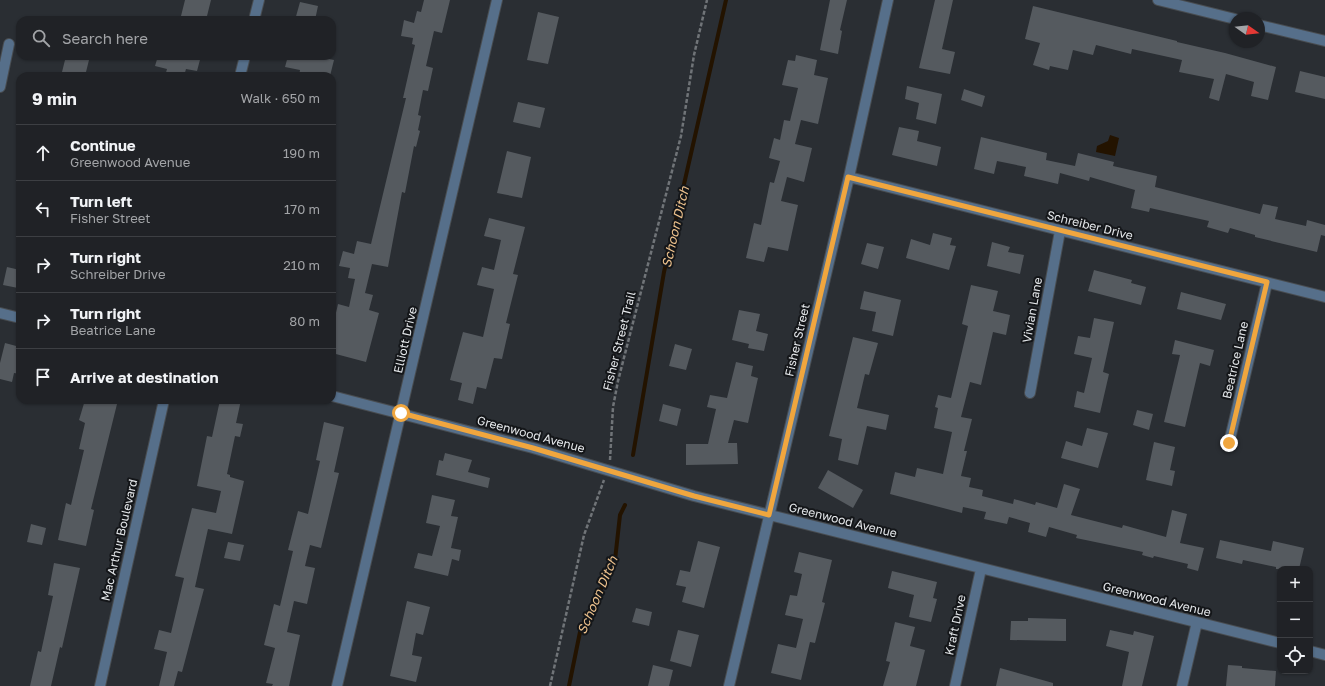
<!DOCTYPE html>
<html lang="en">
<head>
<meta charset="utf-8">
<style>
  body { margin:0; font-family:"Golos Text",sans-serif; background:#282a2e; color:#f1f3f6 }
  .controls { position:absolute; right:12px; bottom:12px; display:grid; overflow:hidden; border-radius:8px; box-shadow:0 1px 3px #0004 }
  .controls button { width:36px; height:36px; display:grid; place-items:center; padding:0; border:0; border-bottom:1px solid #3d3f43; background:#202226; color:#f1f3f6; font:20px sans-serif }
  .compass { position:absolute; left:1229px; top:12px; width:36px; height:36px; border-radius:50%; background:#202226; box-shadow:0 1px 3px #0004; rotate:104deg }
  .stop { position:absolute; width:12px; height:12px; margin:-9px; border:3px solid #f0a63e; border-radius:50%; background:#fff }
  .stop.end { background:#f0a63e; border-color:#fff; box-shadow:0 1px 4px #0008 }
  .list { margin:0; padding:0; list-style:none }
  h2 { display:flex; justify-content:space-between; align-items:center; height:52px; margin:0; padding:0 16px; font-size:17px }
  h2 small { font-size:13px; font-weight:400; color:#a2a4a7 }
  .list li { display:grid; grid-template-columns:26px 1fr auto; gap:12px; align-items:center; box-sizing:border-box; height:56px; padding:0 16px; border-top:1px solid #3d3f43 }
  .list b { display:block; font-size:15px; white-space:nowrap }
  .list p { margin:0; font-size:13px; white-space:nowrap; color:#a2a4a7 }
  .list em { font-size:13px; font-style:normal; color:#a2a4a7 }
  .icon { flex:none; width:22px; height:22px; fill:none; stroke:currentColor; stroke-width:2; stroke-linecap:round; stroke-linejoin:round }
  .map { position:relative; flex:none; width:1325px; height:686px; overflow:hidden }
  .search { position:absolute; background:#202226; box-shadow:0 1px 3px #0004; left:16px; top:16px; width:320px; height:44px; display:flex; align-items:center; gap:10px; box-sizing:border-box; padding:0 14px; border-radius:12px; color:#a2a4a7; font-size:15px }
  .panel { position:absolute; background:#202226; box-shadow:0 1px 3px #0004; left:16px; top:72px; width:320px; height:332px; border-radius:12px }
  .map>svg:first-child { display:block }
  .water { fill:#231300 }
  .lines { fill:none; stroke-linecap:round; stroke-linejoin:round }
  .stream { stroke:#231300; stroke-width:4 }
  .building { fill:#555a5f }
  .minor-casing { stroke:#484c50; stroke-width:12 }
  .path { stroke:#707478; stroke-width:2.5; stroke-dasharray:4 2; stroke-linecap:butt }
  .minor { stroke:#566f8a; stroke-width:10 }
  .route { stroke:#f0a63e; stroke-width:5 }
  .labels { text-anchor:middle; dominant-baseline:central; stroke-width:4; stroke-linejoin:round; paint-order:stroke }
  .street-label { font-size:12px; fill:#e4e7ea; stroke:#141619 }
  .water-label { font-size:13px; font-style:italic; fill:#efc38e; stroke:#141619 }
</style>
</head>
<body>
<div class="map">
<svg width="1325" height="686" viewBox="0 0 1325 686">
  <rect width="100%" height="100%" fill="#2a2e33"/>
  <!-- water -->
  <path class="water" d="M 1110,135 L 1119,138 L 1115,156 L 1096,152 L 1097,146 L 1108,141 Z"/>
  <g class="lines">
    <!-- stream -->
    <path class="stream" d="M 633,455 L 664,272 L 726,0
      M 569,686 L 580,632 L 615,560 L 620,515 L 625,505"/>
  </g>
  <!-- building -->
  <path class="building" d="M 185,0 L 211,0 L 206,20 L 180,20 Z
    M 424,0 L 450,0 L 442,33 L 434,31 L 426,66 L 433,68 L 428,91 L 423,90 L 418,115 L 421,116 L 418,130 L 420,131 L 416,147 L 414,146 L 405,193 L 402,192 L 388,267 L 372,264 L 365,293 L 373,295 L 369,310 L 379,313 L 366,362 L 332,353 L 332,330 L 338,304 L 349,307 L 355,279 L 348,278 L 350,268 L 339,266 L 343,251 L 354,254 L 357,241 L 371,244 L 406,98 L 403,98 L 415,45 L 412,44 L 413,38 L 401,36 L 404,20 L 414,23 L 417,11 L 421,12 Z
    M 830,0 L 847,0 L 840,30 L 842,31 L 838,54 L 820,50 Z
    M 935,0 L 953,0 L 942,49 L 955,52 L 950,74 L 919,68 Z
    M 300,2 L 318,6 L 315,20 L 295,20 Z
    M 1033,6 L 1177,41 L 1177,42 L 1225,53 L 1276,67 L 1268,100 L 1251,96 L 1254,82 L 1226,74 L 1219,101 L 1209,98 L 1214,79 L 1179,72 L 1182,60 L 1132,49 L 1131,54 L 1096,45 L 1093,55 L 1073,50 L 1068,70 L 1050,66 L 1049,70 L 1033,65 L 1040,43 L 1025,39 Z
    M 538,12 L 559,17 L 548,64 L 527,60 Z
    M 796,55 L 817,60 L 814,75 L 828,78 L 818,124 L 801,120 L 795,144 L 812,148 L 804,182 L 787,177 L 781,201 L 798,205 L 788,251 L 768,247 L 764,262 L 746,258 L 754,223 L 761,225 L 770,182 L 774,183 L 780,161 L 769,158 L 774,138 L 780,140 L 784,120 L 790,121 L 798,88 L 782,85 L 788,60 L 795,61 Z
    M 66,56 L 90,56 L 85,76 L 61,76 Z
    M 158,56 L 201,56 L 197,71 L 186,69 L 184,76 L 165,76 L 167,69 L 155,66 Z
    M 288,56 L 314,56 L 334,60 L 330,76 L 299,76 L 300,70 L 285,67 Z
    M 1300,71 L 1325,77 L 1325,99 L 1295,92 Z
    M 907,86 L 942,94 L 936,124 L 916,119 L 919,103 L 905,99 Z
    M 964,89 L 985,96 L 982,107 L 961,100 Z
    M 518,102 L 545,108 L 540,128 L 513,122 Z
    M 899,127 L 919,131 L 917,141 L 941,147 L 937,166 L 892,155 Z
    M 981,137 L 1047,153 L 1046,160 L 1075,166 L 1078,153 L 1114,162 L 1113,166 L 1157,176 L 1155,187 L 1260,214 L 1263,204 L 1278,207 L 1275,219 L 1306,226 L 1307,220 L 1325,225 L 1325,236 L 1321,235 L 1317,252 L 1255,237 L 1255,235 L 1230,228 L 1228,233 L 1207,227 L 1209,221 L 1150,208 L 1149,212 L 1131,208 L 1135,190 L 1090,177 L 1089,181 L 1060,173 L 1058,184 L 1024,176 L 1026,167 L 997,161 L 994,174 L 974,169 Z
    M 507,151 L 531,157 L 522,198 L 497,193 Z
    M 489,218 L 525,227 L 513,274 L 518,275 L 506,323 L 510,324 L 502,359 L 494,358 L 486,389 L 477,387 L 473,404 L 458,400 L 462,383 L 450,380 L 463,332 L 483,337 L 494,289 L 477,285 L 482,267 L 494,270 L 501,240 L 484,236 Z
    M 933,233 L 952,238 L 950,245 L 956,246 L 949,270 L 906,258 L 911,239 L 930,245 Z
    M 992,242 L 1010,247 L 1008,252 L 1024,255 L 1020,274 L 987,266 Z
    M 867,243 L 884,247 L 878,269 L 861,264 Z
    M 7,267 L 20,270 L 18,288 L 3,285 Z
    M 1094,270 L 1132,280 L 1131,283 L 1146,287 L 1141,305 L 1088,291 Z
    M 971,285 L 998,291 L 993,311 L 1010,315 L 1006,335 L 993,332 L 981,385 L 970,382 L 961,417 L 972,419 L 964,451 L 967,451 L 961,476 L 971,478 L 969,487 L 983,490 L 982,496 L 1013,504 L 1014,499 L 1035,505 L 1036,502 L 1057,508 L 1064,484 L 1080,489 L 1071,515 L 1122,528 L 1123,525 L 1166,537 L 1172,510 L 1187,514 L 1180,543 L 1204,548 L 1198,571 L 1187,568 L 1188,564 L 1154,556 L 1153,558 L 1142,555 L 1143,552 L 1076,538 L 1077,535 L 1049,527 L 1046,537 L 1028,532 L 1030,523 L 1009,517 L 1007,524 L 984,519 L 986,512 L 963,507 L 962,513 L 890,494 L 895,472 L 915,477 L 917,468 L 943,474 L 952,432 L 934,428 L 938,408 L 935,407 L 938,395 L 951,398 L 968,326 L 962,324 Z
    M 864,291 L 901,300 L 893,336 L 872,331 L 876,312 L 860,309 Z
    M 1181,292 L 1226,304 L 1221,320 L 1177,309 Z
    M 739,310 L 760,314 L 756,331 L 768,334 L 764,351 L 748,348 L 749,344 L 732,340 Z
    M 1094,318 L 1114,322 L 1103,372 L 1109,374 L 1100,413 L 1074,407 L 1077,391 L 1084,393 L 1092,358 L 1074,354 L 1078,336 L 1090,338 Z
    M 853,337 L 878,343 L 869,375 L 865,374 L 857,408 L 889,415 L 886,430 L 867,426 L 858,465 L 838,460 L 842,439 L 829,436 Z
    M 1175,340 L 1214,350 L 1210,366 L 1200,363 L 1185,427 L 1164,422 L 1180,355 L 1172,354 Z
    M 5,343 L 20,347 L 20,374 L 14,373 L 12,382 L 0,379 L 0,363 Z
    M 675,344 L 692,349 L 686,370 L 669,366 Z
    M 736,362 L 753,366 L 751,376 L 758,378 L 748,423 L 734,420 L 728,443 L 737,443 L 738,464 L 686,465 L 686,444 L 708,444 L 716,409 L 707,407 L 710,395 L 727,398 Z
    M 85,400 L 118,400 L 91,509 L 94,510 L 86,546 L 58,540 L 66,503 L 71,505 L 84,450 L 79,449 L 85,423 L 79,420 Z
    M 220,400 L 241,400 L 236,423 L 243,424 L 240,437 L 235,436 L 227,474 L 230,475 L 230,477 L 244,481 L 232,534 L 208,529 L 195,587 L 204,589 L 182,672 L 178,671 L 174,686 L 159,686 L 167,652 L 154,649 L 159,630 L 171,633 L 184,578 L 175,576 L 192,508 L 216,513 L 221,491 L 197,486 L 207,436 L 212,437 Z
    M 663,404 L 681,409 L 677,426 L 659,421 Z
    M 1137,410 L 1153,414 L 1149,430 L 1133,425 Z
    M 324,422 L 344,427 L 334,472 L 339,473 L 321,548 L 310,545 L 305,566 L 315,568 L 307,604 L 294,601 L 287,632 L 300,635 L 289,686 L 272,686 L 273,684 L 266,683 L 275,648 L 264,645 L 274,604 L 280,606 L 293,551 L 288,550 L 298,511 L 308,514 L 320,461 L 316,460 Z
    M 1087,428 L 1108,433 L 1098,468 L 1061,458 L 1066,441 L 1082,446 Z
    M 1154,442 L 1175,447 L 1170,470 L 1175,471 L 1172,486 L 1146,480 Z
    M 445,453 L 472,460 L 468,472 L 490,478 L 488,488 L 436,475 L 439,460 L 443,461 Z
    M 828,470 L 863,490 L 853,508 L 818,488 Z
    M 432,495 L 455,500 L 451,516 L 458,517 L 451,548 L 461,550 L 459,561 L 452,559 L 448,576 L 414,568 L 418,553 L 432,556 L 440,526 L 426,523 Z
    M 31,524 L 46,528 L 42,545 L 27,542 Z
    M 1220,540 L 1271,551 L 1273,541 L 1304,548 L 1299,569 L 1276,569 L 1276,567 L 1243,560 L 1242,564 L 1216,558 Z
    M 698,541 L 720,547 L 704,608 L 682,602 L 686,587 L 676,585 L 680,570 L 690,572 Z
    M 228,542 L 244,545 L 240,561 L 224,558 Z
    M 799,552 L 832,560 L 822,602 L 825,603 L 815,643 L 810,642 L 801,680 L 771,673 L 778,644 L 796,648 L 803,619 L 785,615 L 790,595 L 797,596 L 802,574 L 794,572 Z
    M 54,563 L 80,568 L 62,648 L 60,647 L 51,686 L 30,686 L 38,651 L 41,652 L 53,596 L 48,595 Z
    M 892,571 L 937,582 L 933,598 L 937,599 L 931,622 L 909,617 L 914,595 L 888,588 Z
    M 407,601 L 430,607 L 423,635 L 416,633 L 412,655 L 422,657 L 416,682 L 390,676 Z
    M 636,608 L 652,612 L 649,626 L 632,622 Z
    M 1028,618 L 1066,619 L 1066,641 L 1010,640 L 1011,621 L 1028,621 Z
    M 895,622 L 915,627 L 910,646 L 925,650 L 916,686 L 883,686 L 890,662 L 886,661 Z
    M 678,630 L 699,635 L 691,667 L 670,661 Z
    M 1110,630 L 1133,635 L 1134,631 L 1154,636 L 1142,686 L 1122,686 L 1129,652 L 1106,646 Z
    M 653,665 L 673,670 L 669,686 L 648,686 Z
    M 1228,665 L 1242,666 L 1242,668 L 1276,671 L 1275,686 L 1226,686 Z
    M 1000,668 L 1053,683 L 1053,686 L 996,686 Z"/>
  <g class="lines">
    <!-- minor casing -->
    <g class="minor-casing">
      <path id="minor" d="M 1158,0 L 1235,19
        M 254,20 L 259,0
        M 1259,25 L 1325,41
        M 240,76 L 245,56
        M 0,87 L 9,44
        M 849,177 L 1325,297
        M 0,313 L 20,318
        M 1030,393 L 1060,231
        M 332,396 L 533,448 L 694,496 L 1280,643
        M 1229,443 L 1267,283
        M 1310,651 L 1325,655
        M 100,686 L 164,400
        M 337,686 L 497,0
        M 729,686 L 849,177 L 888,0
        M 955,686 L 981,569
        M 1182,686 L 1197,622"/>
    </g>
    <!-- path -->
    <path class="path" d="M 610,460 L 613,407 L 618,381 L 681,136 L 694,55 L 707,0
      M 550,686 L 584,535 L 604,480"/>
    <!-- minor -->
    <use href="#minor" class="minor"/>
  </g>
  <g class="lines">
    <!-- route -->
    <path class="route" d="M 401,413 L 533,448 L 694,496 L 769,515 L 848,177 L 1267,282 L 1229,443"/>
  </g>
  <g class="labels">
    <!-- street labels -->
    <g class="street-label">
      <text transform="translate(1090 225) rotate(14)">Schreiber Drive</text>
      <text transform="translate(1032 310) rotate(-80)">Vivian Lane</text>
      <text transform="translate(405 340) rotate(-77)">Elliott Drive</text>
      <text transform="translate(797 340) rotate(-77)">Fisher Street</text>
      <text transform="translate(619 341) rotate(-76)">Fisher Street Trail</text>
      <text transform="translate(1235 360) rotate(-77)">Beatrice Lane</text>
      <text transform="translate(531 434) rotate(15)">Greenwood Avenue</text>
      <text transform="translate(843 520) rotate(14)">Greenwood Avenue</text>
      <text transform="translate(119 540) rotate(-77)">Mac Arthur Boulevard</text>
      <text transform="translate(1157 599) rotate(14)">Greenwood Avenue</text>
      <text transform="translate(955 625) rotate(-78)">Kraft Drive</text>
    </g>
    <!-- water labels -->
    <g class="water-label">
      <text transform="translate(675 227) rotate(-77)">Schoon Ditch</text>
      <text transform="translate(597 595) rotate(-67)">Schoon Ditch</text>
    </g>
  </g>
</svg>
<div class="controls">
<button>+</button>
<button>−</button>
<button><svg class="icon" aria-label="locate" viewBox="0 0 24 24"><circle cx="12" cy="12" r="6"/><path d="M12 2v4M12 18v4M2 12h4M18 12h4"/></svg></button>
</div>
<svg class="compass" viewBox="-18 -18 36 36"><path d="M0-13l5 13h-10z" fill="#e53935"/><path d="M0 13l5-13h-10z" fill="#a2a4a7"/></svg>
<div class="stop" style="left:401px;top:413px"></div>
<div class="stop end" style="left:1229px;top:443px"></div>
<div class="search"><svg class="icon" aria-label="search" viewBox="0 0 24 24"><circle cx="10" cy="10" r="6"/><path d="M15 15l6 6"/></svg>Search here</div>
<section class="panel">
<h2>9 min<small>Walk · 650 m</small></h2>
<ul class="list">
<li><svg class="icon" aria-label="ahead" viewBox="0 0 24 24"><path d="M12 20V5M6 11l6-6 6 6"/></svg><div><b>Continue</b><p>Greenwood Avenue</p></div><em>190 m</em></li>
<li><svg class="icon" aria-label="left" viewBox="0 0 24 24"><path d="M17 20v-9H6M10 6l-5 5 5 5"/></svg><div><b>Turn left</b><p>Fisher Street</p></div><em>170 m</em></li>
<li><svg class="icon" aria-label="right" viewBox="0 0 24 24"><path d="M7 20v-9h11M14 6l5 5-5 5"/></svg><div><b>Turn right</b><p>Schreiber Drive</p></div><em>210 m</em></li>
<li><svg class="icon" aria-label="right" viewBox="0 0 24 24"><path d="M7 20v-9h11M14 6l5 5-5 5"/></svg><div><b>Turn right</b><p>Beatrice Lane</p></div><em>80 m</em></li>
<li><svg class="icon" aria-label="arrive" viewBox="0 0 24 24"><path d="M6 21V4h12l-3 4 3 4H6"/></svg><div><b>Arrive at destination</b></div></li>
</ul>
</section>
</div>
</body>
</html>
